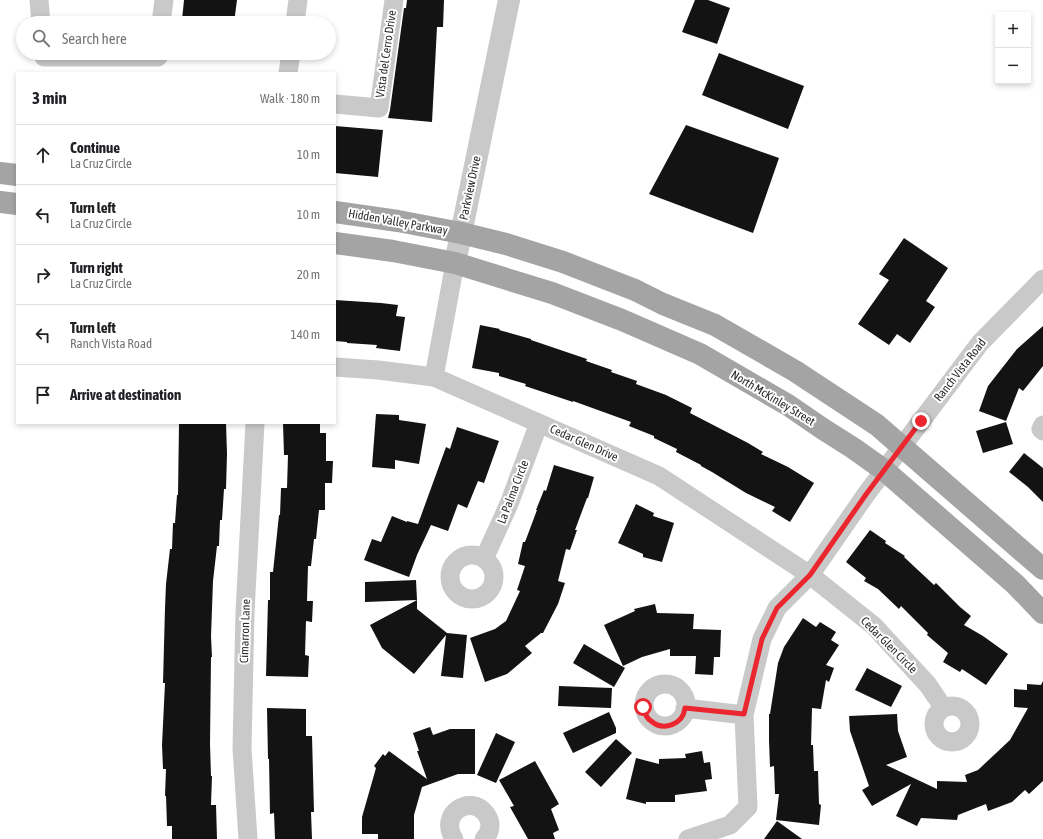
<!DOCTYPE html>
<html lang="en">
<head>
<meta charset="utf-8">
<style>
  body { margin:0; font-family:"Asap Condensed",sans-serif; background:#f2f2f2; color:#202124 }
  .controls { position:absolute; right:12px; top:12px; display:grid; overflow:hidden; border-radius:0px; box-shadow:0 2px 6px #0003 }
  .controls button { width:36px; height:36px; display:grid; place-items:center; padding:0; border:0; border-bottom:1px solid #e0e0e0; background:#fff; color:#202124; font:20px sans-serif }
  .stop { position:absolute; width:12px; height:12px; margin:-9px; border:3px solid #eb262e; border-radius:50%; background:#fff }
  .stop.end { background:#eb262e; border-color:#fff; box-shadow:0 1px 4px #0008 }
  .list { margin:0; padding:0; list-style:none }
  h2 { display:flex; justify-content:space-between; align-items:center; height:52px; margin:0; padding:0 16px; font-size:17px }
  h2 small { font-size:13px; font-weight:400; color:#757577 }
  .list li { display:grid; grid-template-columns:26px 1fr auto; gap:12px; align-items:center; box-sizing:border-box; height:60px; padding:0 16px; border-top:1px solid #e0e0e0 }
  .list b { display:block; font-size:15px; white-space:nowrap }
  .list p { margin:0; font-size:13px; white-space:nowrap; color:#757577 }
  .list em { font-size:13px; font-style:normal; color:#757577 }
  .icon { flex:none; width:22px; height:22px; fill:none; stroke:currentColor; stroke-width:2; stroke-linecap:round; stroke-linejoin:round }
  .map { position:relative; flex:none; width:1043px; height:839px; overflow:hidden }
  .search { position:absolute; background:#fff; box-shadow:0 2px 6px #0003; left:16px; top:16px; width:320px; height:44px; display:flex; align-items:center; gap:10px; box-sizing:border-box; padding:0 14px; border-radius:22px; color:#757577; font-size:15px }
  .panel { position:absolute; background:#fff; box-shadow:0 2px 6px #0003; left:16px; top:72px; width:320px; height:352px; border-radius:0px }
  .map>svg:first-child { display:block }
  .building { fill:#131313 }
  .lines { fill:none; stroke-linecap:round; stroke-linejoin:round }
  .minor { stroke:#c9c9c9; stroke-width:19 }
  .tertiary { stroke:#c9c9c9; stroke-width:22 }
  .primary { stroke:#a4a4a4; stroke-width:22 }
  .route { stroke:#eb262e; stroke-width:5 }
  .labels { text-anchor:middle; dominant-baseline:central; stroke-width:4; stroke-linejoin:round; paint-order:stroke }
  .street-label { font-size:12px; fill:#2c2c2c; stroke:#fff }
</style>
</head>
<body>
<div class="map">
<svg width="1043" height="839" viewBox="0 0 1043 839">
  <rect width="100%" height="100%" fill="#fff"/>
  <!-- building -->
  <path class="building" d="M 184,0 L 237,0 L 234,23 L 210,23 L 182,20 Z
    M 407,0 L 444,0 L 443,27 L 437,27 L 432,122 L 388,118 L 390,110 L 404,8 L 406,8 Z
    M 695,0 L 708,0 L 730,8 L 717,44 L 682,32 Z
    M 719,53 L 804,86 L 788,129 L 702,95 Z
    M 686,125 L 779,158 L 753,233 L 649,194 Z
    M 335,126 L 383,130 L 378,177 L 335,173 Z
    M 904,238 L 948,268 L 926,301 L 935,307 L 910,343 L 897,334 L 889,345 L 858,324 L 889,280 L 879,274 Z
    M 335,300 L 381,303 L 398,305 L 396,316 L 405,317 L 400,351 L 376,348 L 377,345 L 347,343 L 347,342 L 335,341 Z
    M 480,325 L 500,329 L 499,330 L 531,339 L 531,340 L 587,359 L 586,361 L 612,370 L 611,372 L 637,381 L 636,384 L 666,395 L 692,408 L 690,413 L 748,443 L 763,452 L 761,454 L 788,467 L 814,483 L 790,522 L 772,511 L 775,507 L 746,493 L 712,472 L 701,466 L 701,465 L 676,452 L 677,449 L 654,438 L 654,436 L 629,426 L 631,422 L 573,401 L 573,402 L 525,386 L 526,384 L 499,376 L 499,373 L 472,368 Z
    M 1043,326 L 1043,366 L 1023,391 L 1019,388 L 1006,421 L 979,411 L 988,386 L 1017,349 Z
    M 376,414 L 399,415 L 399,420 L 426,424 L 419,464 L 395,460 L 395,469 L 372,467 Z
    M 1006,422 L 1013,444 L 983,453 L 976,431 Z
    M 179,423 L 226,423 L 227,454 L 226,489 L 224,489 L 222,520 L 220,520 L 219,546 L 217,546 L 213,581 L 211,636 L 212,657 L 211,657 L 210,744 L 211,776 L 212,776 L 211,805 L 216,805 L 217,839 L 172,839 L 172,826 L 167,826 L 166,796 L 165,796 L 166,769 L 163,769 L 162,745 L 165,683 L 163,683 L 165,608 L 166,584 L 170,549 L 172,549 L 173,523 L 175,523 L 177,495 L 178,495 Z
    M 283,423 L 320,423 L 320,433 L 326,433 L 326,461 L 333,461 L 332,483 L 325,483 L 325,510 L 319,510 L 316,539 L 314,539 L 311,566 L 308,566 L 307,601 L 313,601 L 312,622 L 306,621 L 305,655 L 309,656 L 308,677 L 266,676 L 268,600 L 270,600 L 270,572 L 273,572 L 279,515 L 280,515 L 281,488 L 287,488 L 288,455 L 284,455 Z
    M 457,427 L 499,441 L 484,483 L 478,481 L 467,508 L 458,504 L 448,531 L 431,525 L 417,555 L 409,577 L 364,560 L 372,539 L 381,542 L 392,516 L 407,522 L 407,521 L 418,524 L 446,447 L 450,449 Z
    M 1024,453 L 1043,468 L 1043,502 L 1028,487 L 1009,472 Z
    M 554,465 L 594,477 L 588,498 L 587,498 L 575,530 L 577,530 L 570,550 L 566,549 L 558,581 L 565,583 L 558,604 L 543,633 L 541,633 L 525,646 L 532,653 L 507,674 L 485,682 L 470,638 L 495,629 L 506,621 L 520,591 L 517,590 L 525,566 L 518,564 L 523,542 L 525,542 L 537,510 L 536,510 L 544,490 L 546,491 Z
    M 636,504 L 654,513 L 653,516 L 674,523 L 662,562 L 643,557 L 643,554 L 618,543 Z
    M 870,530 L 886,541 L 885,543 L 905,556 L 904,557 L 934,585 L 936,583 L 960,607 L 971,616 L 964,625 L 983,636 L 1008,654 L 986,685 L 962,669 L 960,672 L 943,662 L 948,653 L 927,635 L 928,633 L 901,606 L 899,609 L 878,589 L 864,581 L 866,578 L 846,562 Z
    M 416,580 L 417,600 L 365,602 L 365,582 Z
    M 417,600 L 417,609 L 447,633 L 467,635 L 463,678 L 441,676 L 446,635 L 414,674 L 382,648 L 370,625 Z
    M 655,604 L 657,613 L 694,614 L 693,629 L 721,630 L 720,657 L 714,657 L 713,675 L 695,674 L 696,656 L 670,656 L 670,649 L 642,657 L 623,666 L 604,625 L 635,611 L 634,609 Z
    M 803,618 L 816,627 L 820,622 L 836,632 L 831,640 L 839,645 L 826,665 L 834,668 L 829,682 L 826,680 L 821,709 L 812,708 L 811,745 L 813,745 L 814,771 L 818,771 L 819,804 L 821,805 L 819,825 L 776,820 L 779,794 L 775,794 L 774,766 L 770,767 L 769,740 L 769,714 L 770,714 L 778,663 L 784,647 Z
    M 584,644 L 625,668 L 614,687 L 573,663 Z
    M 867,668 L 902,686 L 891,707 L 855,690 Z
    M 1043,681 L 1043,781 L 1029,794 L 1025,790 L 1012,802 L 988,811 L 986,804 L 958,815 L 957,820 L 921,818 L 917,826 L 896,816 L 911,784 L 872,806 L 862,790 L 869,786 L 850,731 L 849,716 L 897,714 L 898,731 L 907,757 L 886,765 L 937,789 L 937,781 L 967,782 L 965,775 L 978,770 L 1010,740 L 1028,708 L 1014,707 L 1014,689 L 1027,690 L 1027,684 L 1041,685 Z
    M 559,686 L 612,688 L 611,708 L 558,706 Z
    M 267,708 L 306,709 L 306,736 L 312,736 L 314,812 L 311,812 L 312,839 L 275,839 L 274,813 L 270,814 L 269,759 L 268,759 Z
    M 609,712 L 616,728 L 616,733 L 573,753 L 563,733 Z
    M 430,727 L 433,735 L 450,729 L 475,729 L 475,774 L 458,774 L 422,787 L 414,815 L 414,839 L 378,839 L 378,834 L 362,834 L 362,817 L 376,768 L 374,766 L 383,754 L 385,756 L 389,751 L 427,779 L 417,751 L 419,751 L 413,733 Z
    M 496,733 L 515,742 L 496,783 L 477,775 Z
    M 616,739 L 632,753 L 601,787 L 585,772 Z
    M 702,751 L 704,763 L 710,762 L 712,779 L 705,780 L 707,791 L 675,795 L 675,802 L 646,802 L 646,804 L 626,799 L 636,758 L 659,764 L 659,759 L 686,758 L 685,754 Z
    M 535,761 L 559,804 L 551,809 L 559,830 L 553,833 L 555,839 L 528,839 L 510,807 L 514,806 L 499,780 Z
    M 777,821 L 802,839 L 764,839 Z"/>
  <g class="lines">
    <!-- minor -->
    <path class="minor" d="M 39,0 L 41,23
      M 161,23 L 164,0
      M 295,23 L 298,0
      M 44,53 L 44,57 L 158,57 L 158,53
      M 288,73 L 291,53
      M 335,104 L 379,108 L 394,0
      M 335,367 L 378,370 L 434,377 L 659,476 L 810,575 L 874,626 L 928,685 L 943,707
      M 434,377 L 455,263
      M 1043,425 L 1041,429 L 1043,431
      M450 577a22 22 0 1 1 44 0a22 22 0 1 1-44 0Z
      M 484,559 L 509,504 L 539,423
      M644 705a21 21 0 1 1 42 0a21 21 0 1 1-42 0Z
      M934 724a18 18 0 1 1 36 0a18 18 0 1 1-36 0Z
      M 685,708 L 744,715
      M 248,839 L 242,748 L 245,612 L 255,423
      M 454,839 C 438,814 470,793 486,814 C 488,817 490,821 490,825 C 490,830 488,835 484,839
      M 688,839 L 730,825 L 748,807 L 744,715 L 762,639 L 777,608 L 810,575 L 867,493 L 980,343 L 1043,279"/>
    <!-- tertiary -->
    <path class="tertiary" d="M 455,263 L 509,0"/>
    <!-- primary -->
    <path class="primary" d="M 0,173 L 17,175
      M 0,202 L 17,204
      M 335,212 L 398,221 L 461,233 L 506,244 L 563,262 L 635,290 L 663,304 L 715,325 L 795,371 L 877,425 L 1043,569
      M 335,243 L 393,251 L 455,263 L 552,293 L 622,320 L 700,354 L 788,405 L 823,429 L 853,448 L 884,470 L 1015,584 L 1043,613"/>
  </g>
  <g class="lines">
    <!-- route -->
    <path class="route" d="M 643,707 C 645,713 646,718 651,721 C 664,732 683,724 685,708 L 744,714 L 762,639 L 777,608 L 810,575 L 867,493 L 921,421"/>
  </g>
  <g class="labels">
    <!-- street labels -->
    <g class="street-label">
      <text transform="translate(386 54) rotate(-82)">Vista del Cerro Drive</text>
      <text transform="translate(470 188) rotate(-78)">Parkview Drive</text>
      <text transform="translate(398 222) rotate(10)">Hidden Valley Parkway</text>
      <text transform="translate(960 370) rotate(-52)">Ranch Vista Road</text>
      <text transform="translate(773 398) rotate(31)">North McKinley Street</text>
      <text transform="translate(584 443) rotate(24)">Cedar Glen Drive</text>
      <text transform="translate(513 492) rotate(-69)">La Palma Circle</text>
      <text transform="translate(245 631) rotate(-88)">Cimarron Lane</text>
      <text transform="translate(889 645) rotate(45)">Cedar Glen Circle</text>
    </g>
  </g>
</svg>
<div class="controls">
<button>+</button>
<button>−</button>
</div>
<div class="stop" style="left:643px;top:707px"></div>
<div class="stop end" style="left:921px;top:421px"></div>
<div class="search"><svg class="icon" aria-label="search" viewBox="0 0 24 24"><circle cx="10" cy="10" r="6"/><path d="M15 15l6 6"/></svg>Search here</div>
<section class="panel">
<h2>3 min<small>Walk · 180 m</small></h2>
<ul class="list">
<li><svg class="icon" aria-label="ahead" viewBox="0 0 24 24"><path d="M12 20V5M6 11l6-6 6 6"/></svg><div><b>Continue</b><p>La Cruz Circle</p></div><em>10 m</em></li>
<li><svg class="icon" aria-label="left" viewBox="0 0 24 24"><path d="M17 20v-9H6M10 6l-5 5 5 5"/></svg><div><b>Turn left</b><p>La Cruz Circle</p></div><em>10 m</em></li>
<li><svg class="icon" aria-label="right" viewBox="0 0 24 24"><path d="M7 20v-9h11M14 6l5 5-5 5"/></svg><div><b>Turn right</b><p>La Cruz Circle</p></div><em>20 m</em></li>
<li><svg class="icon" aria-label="left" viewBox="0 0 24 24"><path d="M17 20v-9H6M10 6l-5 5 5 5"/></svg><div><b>Turn left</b><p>Ranch Vista Road</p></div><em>140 m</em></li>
<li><svg class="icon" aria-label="arrive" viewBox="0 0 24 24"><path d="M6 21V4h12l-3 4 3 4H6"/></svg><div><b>Arrive at destination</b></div></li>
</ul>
</section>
</div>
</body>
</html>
